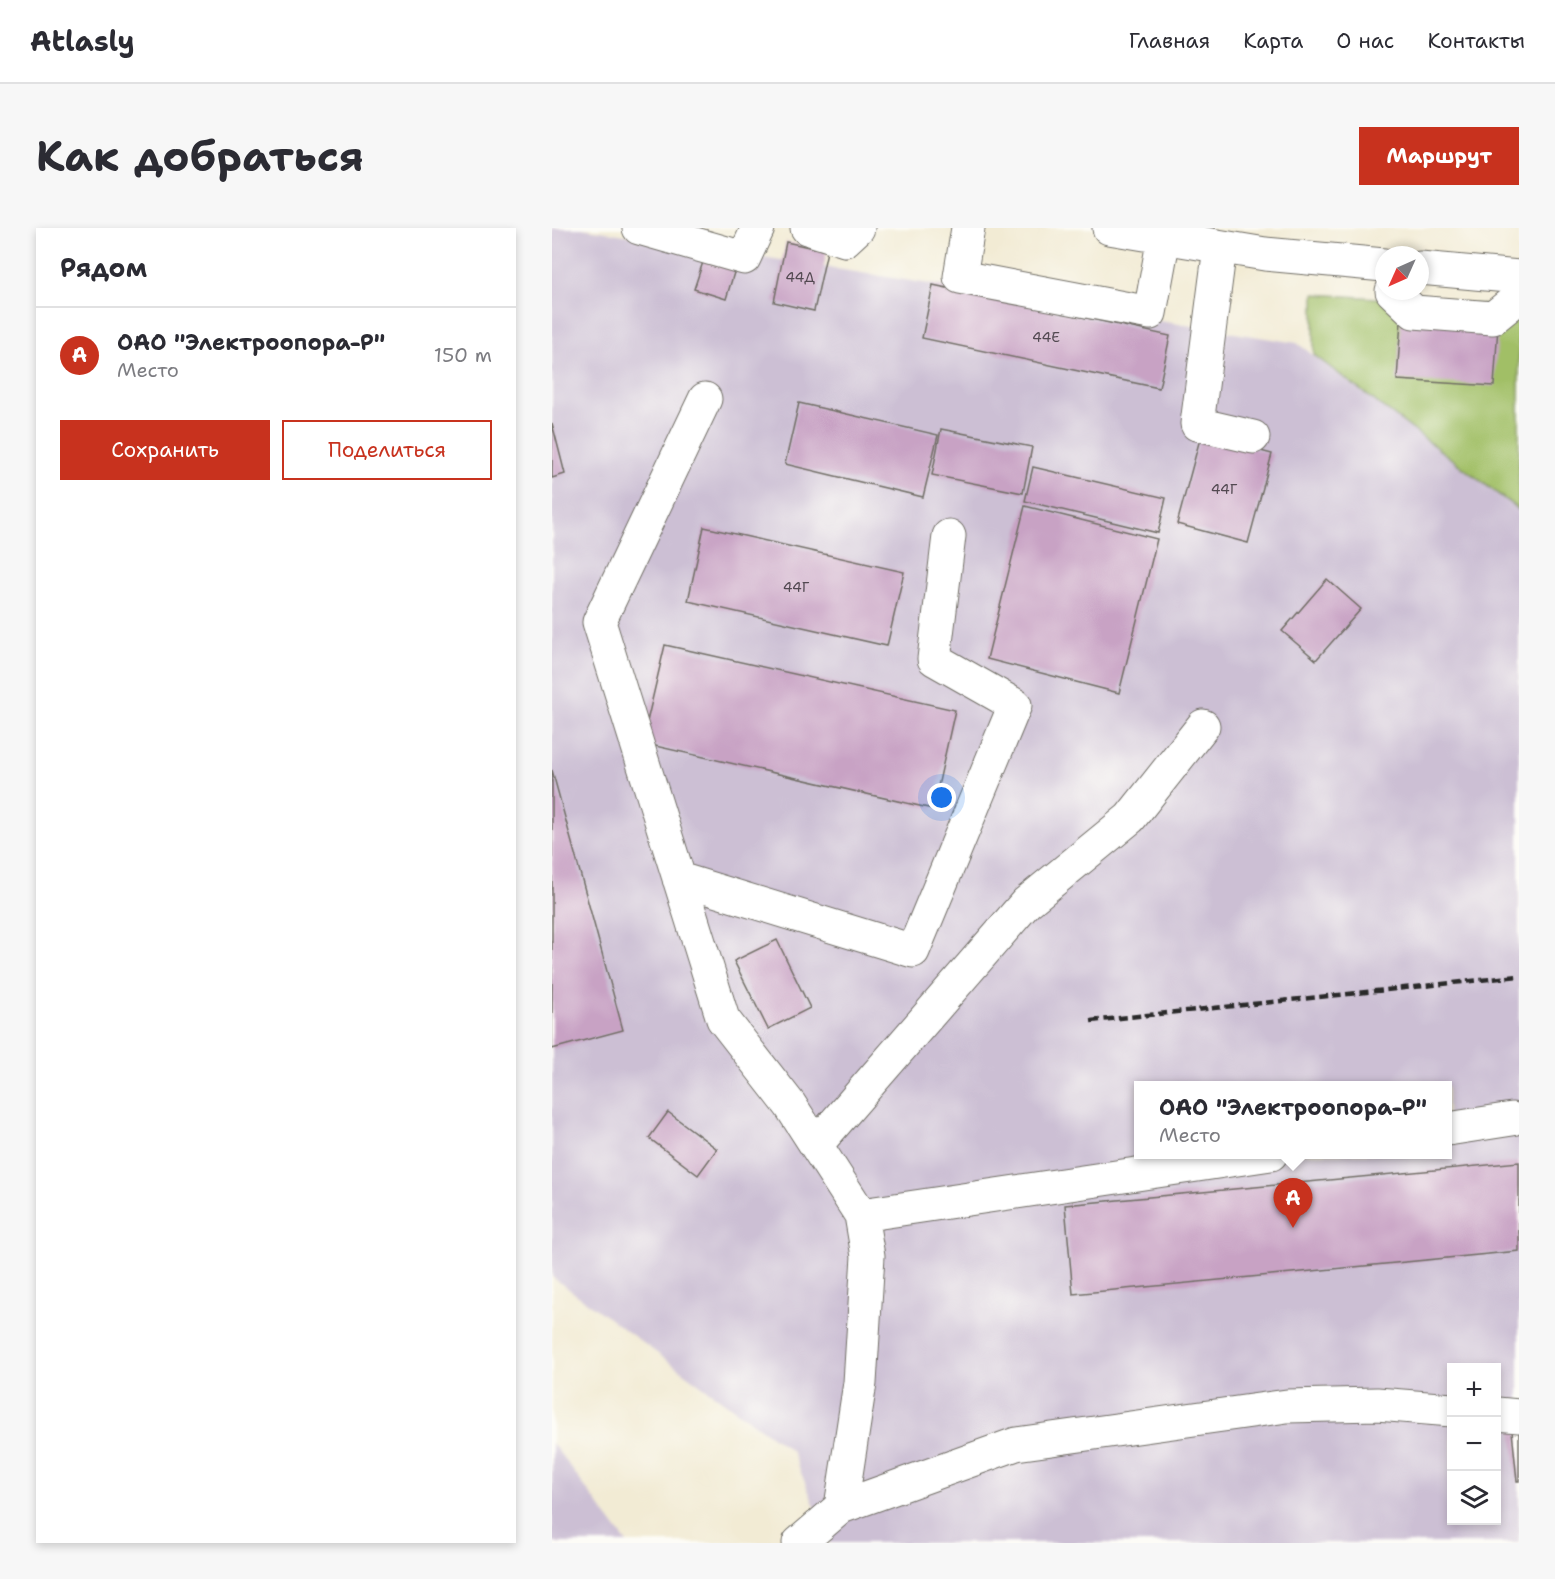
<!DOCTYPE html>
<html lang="ru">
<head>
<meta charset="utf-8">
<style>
  body { margin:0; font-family:"Shantell Sans",sans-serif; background:#f7f7f7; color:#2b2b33 }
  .controls { position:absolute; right:18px; bottom:18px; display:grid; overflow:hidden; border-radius:0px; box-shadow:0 3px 9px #0003 }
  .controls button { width:54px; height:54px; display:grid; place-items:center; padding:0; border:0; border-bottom:2px solid #e1e1e2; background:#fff; color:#2b2b33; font:30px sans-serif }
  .compass { position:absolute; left:823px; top:18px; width:54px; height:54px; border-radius:50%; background:#fff; box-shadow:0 3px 9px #0003; rotate:225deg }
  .you { position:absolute; left:390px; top:570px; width:21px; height:21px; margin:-15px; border:4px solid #fff; border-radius:50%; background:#1a73e8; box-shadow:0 0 0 9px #1a73e833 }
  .badge { display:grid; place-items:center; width:39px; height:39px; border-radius:50%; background:#c8321e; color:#fff; font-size:20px; font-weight:700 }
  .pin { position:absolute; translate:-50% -50px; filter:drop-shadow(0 2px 3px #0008) }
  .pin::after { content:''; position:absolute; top:32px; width:21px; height:18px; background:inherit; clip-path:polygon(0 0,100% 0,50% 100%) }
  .popup { position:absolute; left:582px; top:853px; width:318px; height:78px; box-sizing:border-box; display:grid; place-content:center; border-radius:0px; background:#fff; filter:drop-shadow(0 2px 4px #0005); font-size:20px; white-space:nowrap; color:#7c7c81 }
  .popup b { font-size:22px; color:#2b2b33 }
  .popup::after { content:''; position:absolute; left:50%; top:100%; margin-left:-12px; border:12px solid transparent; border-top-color:#fff }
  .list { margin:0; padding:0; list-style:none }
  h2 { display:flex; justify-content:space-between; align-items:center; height:78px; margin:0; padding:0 24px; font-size:26px }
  h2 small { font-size:20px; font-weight:400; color:#7c7c81 }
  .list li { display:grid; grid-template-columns:39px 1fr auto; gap:18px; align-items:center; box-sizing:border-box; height:96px; padding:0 24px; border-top:2px solid #e1e1e2 }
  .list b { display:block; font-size:22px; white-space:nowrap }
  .list p { margin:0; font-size:20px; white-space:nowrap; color:#7c7c81 }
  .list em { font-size:20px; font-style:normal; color:#7c7c81 }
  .actions { display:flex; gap:12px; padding:18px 24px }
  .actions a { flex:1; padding:14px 0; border:2px solid #c8321e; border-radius:0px; text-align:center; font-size:21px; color:#c8321e }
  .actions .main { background:#c8321e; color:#fff }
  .icon { flex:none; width:33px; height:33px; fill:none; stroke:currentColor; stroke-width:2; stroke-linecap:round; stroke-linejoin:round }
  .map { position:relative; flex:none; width:967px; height:1315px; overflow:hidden; border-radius:0px }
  header { display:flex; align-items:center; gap:36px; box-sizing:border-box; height:84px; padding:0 30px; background:#fff; border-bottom:2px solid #e1e1e2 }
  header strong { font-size:28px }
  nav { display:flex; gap:33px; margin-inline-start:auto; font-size:21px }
  .intro { display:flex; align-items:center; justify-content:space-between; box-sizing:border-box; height:144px; padding:0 36px }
  h1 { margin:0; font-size:42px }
  .button { padding:15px 27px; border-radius:0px; background:#c8321e; color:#fff; font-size:21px; font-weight:700 }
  main { display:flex; gap:36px; padding:0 36px }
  aside { flex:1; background:#fff; border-radius:0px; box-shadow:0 3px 9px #0003 }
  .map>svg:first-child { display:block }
  .industrial { fill:#ccbfd4; fill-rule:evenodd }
  .green { fill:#a1bf66; stroke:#667548; stroke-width:1.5 }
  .building { fill:#c8a2c4 }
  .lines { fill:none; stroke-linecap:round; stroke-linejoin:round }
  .minor-casing { stroke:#716e66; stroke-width:35 }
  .minor { stroke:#fff; stroke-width:33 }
  .rail { stroke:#2b2b2b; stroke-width:4.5; stroke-dasharray:9 4.5; stroke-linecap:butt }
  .labels { text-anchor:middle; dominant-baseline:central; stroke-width:4.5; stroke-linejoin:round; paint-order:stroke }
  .number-label { font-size:14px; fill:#524951 }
</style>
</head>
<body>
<header>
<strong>Atlasly</strong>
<nav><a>Главная</a><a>Карта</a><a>О нас</a><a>Контакты</a></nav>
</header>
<div class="intro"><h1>Как добраться</h1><a class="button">Маршрут</a></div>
<main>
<aside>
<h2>Рядом<small></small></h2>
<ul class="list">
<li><span class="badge">A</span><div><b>ОАО &quot;Электроопора-Р&quot;</b><p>Место</p></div><em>150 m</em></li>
</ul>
<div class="actions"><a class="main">Сохранить</a><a>Поделиться</a></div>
</aside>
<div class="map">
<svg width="967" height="1315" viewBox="0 0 967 1315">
  <rect width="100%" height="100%" fill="#fdfcf7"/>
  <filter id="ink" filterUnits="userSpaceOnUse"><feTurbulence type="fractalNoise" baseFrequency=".0167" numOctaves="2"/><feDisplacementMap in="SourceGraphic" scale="12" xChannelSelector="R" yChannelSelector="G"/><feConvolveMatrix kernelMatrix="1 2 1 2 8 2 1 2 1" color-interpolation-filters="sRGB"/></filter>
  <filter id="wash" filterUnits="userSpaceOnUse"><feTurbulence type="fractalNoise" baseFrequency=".008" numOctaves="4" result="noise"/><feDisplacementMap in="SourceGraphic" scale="24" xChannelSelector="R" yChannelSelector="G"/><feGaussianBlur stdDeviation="1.35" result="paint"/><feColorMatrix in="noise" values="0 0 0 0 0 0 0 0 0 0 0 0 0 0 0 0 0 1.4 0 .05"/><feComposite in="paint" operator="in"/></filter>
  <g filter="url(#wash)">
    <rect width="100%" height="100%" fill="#f2ebd4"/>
    <!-- industrial -->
    <path class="industrial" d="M 0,0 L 29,0 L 745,115 L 967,282 L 967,1315 L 278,1315 L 240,1223 L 0,1049 ZM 586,858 L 896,858 L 896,926 L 586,926 ZM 900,1140 L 945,1140 L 945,1292 L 900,1292 Z
      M 0,1215 L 75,1315 L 0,1315 Z"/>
    <!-- green -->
    <path class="green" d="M 762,66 L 967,79 L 967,282 L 762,127 Z"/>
    <g id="blocks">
      <!-- building -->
      <path class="building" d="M 234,14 L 275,23 L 262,83 L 222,74 Z
        M 153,28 L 184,38 L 174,71 L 142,61 Z
        M 381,57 L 618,108 L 607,160 L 370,110 Z
        M 849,92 L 946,98 L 942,158 L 845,152 Z
        M 247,175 L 386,207 L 371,269 L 233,236 Z
        M 0,195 L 13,246 L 0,250 Z
        M 389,201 L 480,219 L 471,265 L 380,247 Z
        M 649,207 L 720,226 L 696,315 L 625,296 Z
        M 481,239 L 614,270 L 606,305 L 473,273 Z
        M 473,278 L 605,311 L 567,465 L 435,431 Z
        M 152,299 L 352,344 L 335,418 L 136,373 Z
        M 775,351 L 809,381 L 764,432 L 730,403 Z
        M 113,417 L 403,482 L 381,581 L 90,515 Z
        M 0,542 L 71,802 L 0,821 Z
        M 225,712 L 258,780 L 216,801 L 182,733 Z
        M 116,884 L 165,921 L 146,947 L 97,910 Z
        M 967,934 L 967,1023 L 521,1066 L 513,977 Z
        M 960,1203 L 967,1203 L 967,1253 L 965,1253 Z"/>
    </g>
  </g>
  <g filter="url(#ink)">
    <use href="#blocks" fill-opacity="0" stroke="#716e66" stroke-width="1.5"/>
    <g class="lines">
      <!-- minor casing -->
      <g class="minor-casing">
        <path id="minor" d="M 87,0 L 192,30 L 206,0
          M 255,0 L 293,12 L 306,0
          M 416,0 L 408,49 L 598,85 L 612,9
          M 557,0 L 713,26 L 832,37
          M 668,19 L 645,196 L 701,209
          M 868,40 L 967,49
          M 840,63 L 862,84 L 941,90 L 967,69
          M 153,171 L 47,394 L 171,791 L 238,877 L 309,987 L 316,1028 L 308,1155 L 289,1279
          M 127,651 L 361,723 L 463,477 L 382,431 L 397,308
          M 896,901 L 960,891
          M 264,917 L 474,675 L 578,590 L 651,498
          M 309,987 L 719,926
          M 945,1186 L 967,1188
          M 247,1315 L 289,1279 L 464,1216 L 735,1178 L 825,1176 L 900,1182"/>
      </g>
      <!-- minor -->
      <use href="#minor" class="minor"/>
      <!-- rail -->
      <path class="rail" d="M 539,793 L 967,748"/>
    </g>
  </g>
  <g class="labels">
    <!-- number labels -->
    <g class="number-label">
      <text x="248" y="49">44Д</text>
      <text x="494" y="109">44Е</text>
      <text x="672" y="261">44Г</text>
      <text x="244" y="359">44Г</text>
    </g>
  </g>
</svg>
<div class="controls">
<button>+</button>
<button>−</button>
<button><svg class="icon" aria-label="layers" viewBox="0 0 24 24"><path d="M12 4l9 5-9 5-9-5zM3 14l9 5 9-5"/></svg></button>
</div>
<svg class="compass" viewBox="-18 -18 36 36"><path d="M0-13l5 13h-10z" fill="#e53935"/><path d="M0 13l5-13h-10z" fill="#7c7c81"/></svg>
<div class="you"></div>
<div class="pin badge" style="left:741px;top:1000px">A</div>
<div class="popup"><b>ОАО &quot;Электроопора-Р&quot;</b>Место</div>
</div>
</main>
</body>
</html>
